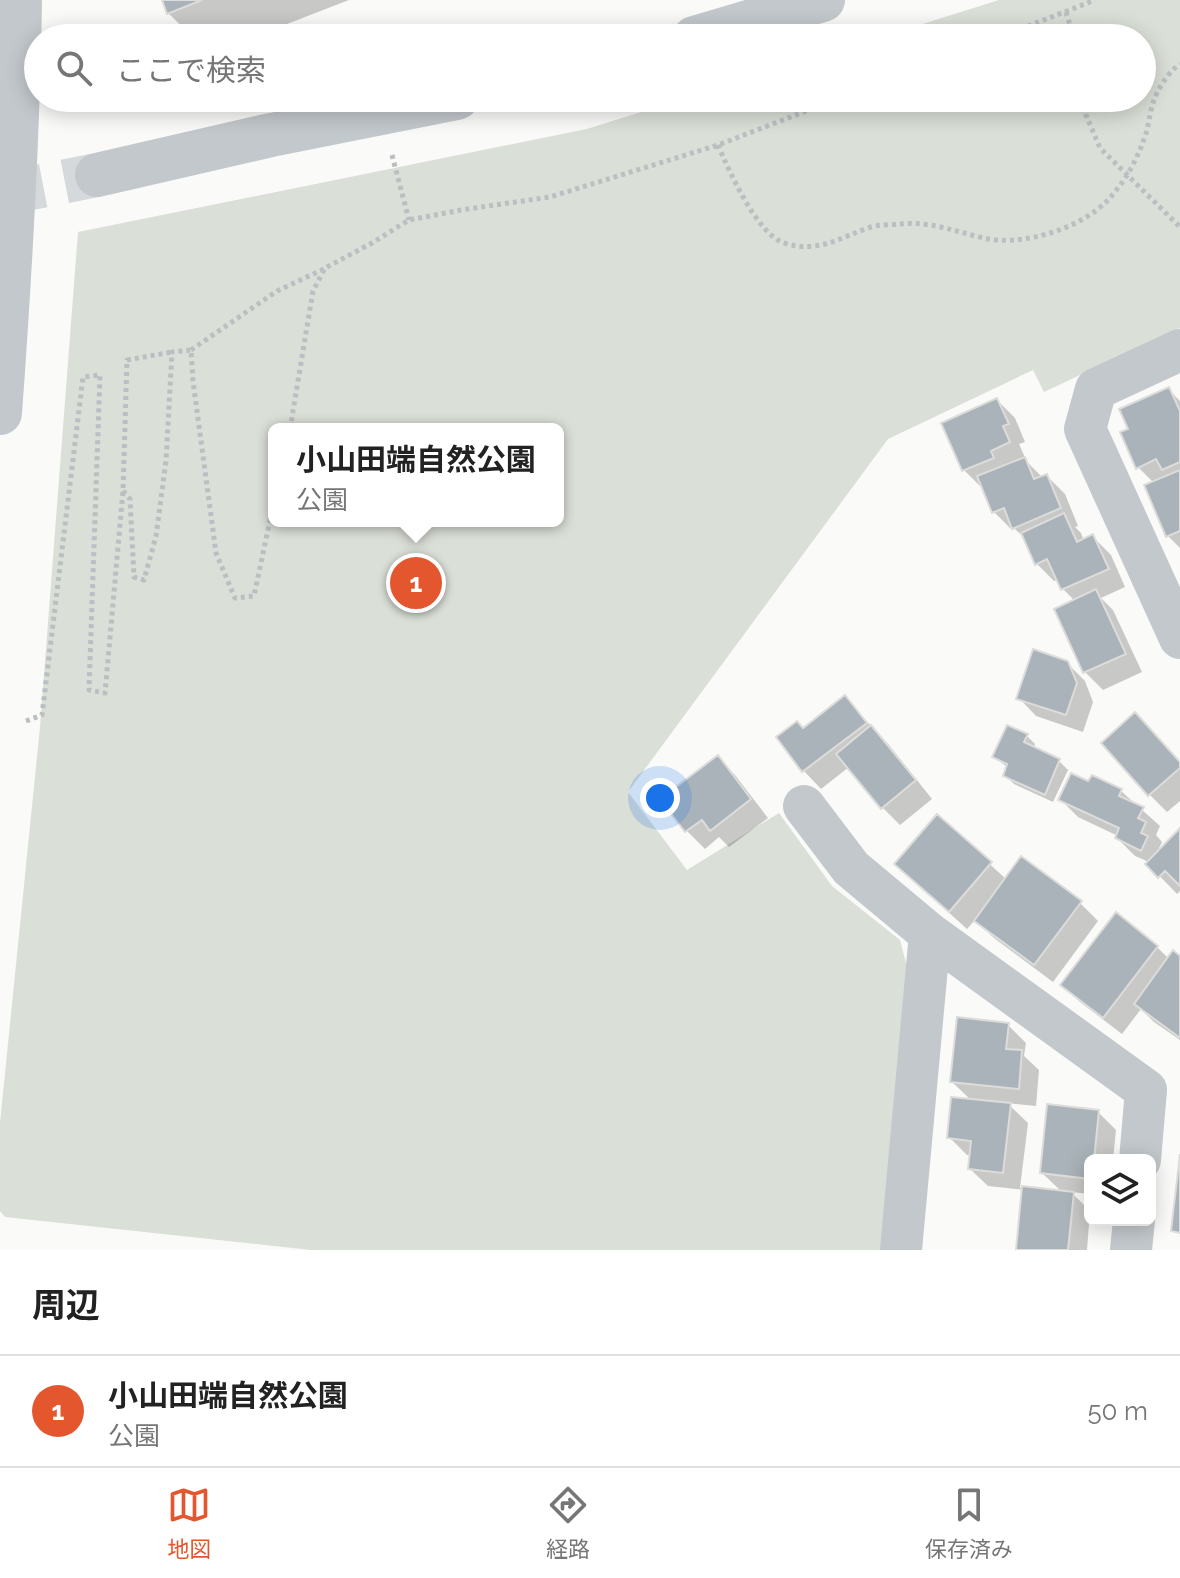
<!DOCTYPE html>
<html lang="ja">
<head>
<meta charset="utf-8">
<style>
  body { margin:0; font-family:Raleway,"Noto Sans JP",sans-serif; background:#f6f6f6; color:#222 }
  .controls { position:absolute; right:24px; bottom:24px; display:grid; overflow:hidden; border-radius:12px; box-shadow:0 4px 20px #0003 }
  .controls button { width:72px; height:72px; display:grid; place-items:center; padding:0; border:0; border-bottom:2px solid #e0e0e0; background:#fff; color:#222; font:40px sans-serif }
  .you { position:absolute; left:660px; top:798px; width:28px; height:28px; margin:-20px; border:6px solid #fff; border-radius:50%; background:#1a73e8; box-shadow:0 0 0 12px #1a73e833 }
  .badge { display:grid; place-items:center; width:52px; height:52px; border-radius:50%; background:#e4572e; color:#fff; font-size:26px; font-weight:700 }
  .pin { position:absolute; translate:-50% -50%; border:4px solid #fff; box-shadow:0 2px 8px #0006 }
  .popup { position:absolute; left:268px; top:423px; width:296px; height:104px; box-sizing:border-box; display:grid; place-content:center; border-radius:12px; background:#fff; filter:drop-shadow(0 2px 6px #0005); font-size:26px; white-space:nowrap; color:#767676 }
  .popup b { font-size:30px; color:#222 }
  .popup::after { content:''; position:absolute; left:50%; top:100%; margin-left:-16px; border:16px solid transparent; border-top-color:#fff }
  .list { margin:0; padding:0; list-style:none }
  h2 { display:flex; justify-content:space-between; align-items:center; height:104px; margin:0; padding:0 32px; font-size:34px }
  h2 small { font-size:26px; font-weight:400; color:#767676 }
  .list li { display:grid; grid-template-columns:52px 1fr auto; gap:24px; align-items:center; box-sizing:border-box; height:112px; padding:0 32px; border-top:2px solid #e0e0e0 }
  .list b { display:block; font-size:30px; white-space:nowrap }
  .list p { margin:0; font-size:26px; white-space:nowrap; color:#767676 }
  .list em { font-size:26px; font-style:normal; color:#767676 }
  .icon { flex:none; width:44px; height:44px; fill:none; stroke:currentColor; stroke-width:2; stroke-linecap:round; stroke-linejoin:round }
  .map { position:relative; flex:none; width:1180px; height:1250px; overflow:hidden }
  .search { position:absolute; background:#fff; box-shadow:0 4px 20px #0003; left:24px; right:24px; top:24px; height:88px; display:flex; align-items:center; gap:20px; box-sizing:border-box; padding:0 28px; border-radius:44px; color:#767676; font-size:30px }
  .sheet { height:216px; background:#fff }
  nav { display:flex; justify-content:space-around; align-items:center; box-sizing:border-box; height:112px; border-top:2px solid #e0e0e0; background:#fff; font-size:22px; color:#767676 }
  nav a { display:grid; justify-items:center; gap:4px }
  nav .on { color:#e4572e }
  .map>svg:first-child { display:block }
  .green { fill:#dadfd7; fill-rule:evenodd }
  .shadow { fill:#0003 }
  .building { fill:#aab3b9; stroke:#dcdcda; stroke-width:2 }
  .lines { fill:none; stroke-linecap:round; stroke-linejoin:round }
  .tertiary-tunnel { stroke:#d5d9db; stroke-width:44; stroke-dasharray:44 22; stroke-linecap:butt }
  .path { stroke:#bbbfc2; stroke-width:5; stroke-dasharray:4 4; stroke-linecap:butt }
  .minor { stroke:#c3c8cc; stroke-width:42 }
  .tertiary { stroke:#c3c8cc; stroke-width:44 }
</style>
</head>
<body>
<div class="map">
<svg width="1180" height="1250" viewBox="0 0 1180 1250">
  <rect width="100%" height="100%" fill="#fafaf8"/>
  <!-- green -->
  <path class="green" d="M 999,0 L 1180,0 L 1180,328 L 1044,392 L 1033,370 L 888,439 L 628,792 L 687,870 L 779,813 L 832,886 L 900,940 L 907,967 L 882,1250 L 311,1250 L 5,1217 L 0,1211 L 0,1123 L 40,727 L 78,232 L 587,129 L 686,98 L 1142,98 L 1142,38 L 878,38 ZM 274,429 L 558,429 L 558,521 L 274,521 Z"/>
  <!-- shadow -->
  <path class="shadow" d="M 164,0 L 349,0 L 251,38 L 194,38 L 168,13 Z
    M 1169,390 L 1180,401 L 1180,548 L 1168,536 L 1154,483 L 1138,467 L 1130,430 Z
    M 997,400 L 1015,418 L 1025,442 L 1019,444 L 1027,462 L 1043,478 L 1047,476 L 1065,494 L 1078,526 L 1075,527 L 1081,533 L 1084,541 L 1093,537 L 1111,555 L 1125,587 L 1101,598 L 1113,610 L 1142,672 L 1103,690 L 1085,672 L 1075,601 L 1063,589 L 1059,579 L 1054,581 L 1036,563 L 1026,539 L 1015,529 L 1012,530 L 994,512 L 983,487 L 982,488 L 964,470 Z
    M 1067,663 L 1085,681 L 1093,702 L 1083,732 L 1036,716 L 1019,698 Z
    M 845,698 L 889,745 L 932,799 L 900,825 L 882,807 L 849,767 L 821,789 L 804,771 L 779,738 L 803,730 Z
    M 1027,736 L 1035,744 L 1033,749 L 1059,761 L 1068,770 L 1053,802 L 1014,784 L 1005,775 L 1008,768 L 995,757 Z
    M 717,757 L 735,775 L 768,818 L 729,847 L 719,837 L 705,849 L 687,831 L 663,800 Z
    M 1180,763 L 1180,801 L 1167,812 L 1149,794 Z
    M 1092,777 L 1121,791 L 1160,826 L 1156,835 L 1162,842 L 1156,854 L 1180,831 L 1180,891 L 1177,894 L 1148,864 L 1149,862 L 1135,856 L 1117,838 L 1118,836 L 1078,817 L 1060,799 L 1089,784 Z
    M 938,817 L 1006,879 L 1080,903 L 1098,921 L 1053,982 L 994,938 L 975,920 L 967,929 L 914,881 Z
    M 1116,915 L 1157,947 L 1169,959 L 1180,958 L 1180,1040 L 1154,1022 L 1141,1009 L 1122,1034 L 1080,1002 L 1063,984 Z
    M 1008,1025 L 1026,1043 L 1024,1056 L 1039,1070 L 1036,1106 L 1007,1103 L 1028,1123 L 1020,1188 L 1062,1192 L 1042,1173 L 1098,1112 L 1116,1130 L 1113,1160 L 1090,1160 L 1090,1194 L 1071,1192 L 1090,1211 L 1087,1250 L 1018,1250 L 1024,1190 L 988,1186 L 970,1169 L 971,1155 L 967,1155 L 949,1137 L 972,1101 L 952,1082 Z"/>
  <!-- building -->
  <path class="building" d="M 162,0 L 202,0 L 167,14 Z
    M 1169,387 L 1180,411 L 1180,462 L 1162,470 L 1156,459 L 1136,469 L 1120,432 L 1128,429 L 1119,409 Z
    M 997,398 L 1009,424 L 1003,426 L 1010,442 L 991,451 L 994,458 L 962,471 L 941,423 Z
    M 1025,457 L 1034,479 L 1047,474 L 1061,508 L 1012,529 L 1004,508 L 992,513 L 977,476 Z
    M 1180,470 L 1180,531 L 1166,537 L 1144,485 Z
    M 1064,513 L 1077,542 L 1093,534 L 1109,569 L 1061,590 L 1047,559 L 1035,565 L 1021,533 Z
    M 1096,589 L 1126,654 L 1083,673 L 1054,609 Z
    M 1033,649 L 1068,661 L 1077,683 L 1066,715 L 1016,699 Z
    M 845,695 L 867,723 L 802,772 L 776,737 L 797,721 L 803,728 Z
    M 1135,712 L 1180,762 L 1180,768 L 1148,796 L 1101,743 Z
    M 871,725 L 916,780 L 881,809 L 836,754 Z
    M 1007,725 L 1028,734 L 1024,742 L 1060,759 L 1045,795 L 1003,776 L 1007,764 L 992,757 Z
    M 718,755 L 751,799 L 710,831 L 702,820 L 685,832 L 660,799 Z
    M 1071,773 L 1088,781 L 1092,775 L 1122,789 L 1119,796 L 1144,807 L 1138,818 L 1146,822 L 1141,833 L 1148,836 L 1141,851 L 1115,838 L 1119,828 L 1058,800 Z
    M 937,814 L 992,862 L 949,912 L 894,864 Z
    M 1180,828 L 1180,886 L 1165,871 L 1158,878 L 1145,864 Z
    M 1021,856 L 1082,901 L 1034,965 L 974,921 Z
    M 1116,912 L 1158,946 L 1103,1018 L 1060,985 Z
    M 1173,950 L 1180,956 L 1180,1038 L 1134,1004 Z
    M 957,1017 L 1009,1023 L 1006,1049 L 1022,1050 L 1019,1089 L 950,1082 Z
    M 951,1097 L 1011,1103 L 1003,1173 L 968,1169 L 971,1141 L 947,1138 Z
    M 1047,1104 L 1099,1110 L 1094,1160 L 1090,1160 L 1090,1179 L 1040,1173 Z
    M 1180,1154 L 1180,1233 L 1171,1231 Z
    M 1022,1186 L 1074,1192 L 1068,1250 L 1016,1250 Z"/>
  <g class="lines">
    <!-- tertiary-tunnel -->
    <path class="tertiary-tunnel" d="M 0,194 L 97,175"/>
    <!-- path -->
    <path class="path" d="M 1066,12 L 1074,38
      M 998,38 L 1095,0
      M 1084,98 L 1086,115 L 1100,148 L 1180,227
      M 718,145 C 729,171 757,234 784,243 C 819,254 840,237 871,227 C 881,224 892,225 901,224 C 931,221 956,232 984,238 C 1022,247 1081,228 1107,201 C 1124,183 1136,162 1144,139 C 1149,127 1149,115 1153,103 C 1157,90 1168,72 1180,64
      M 392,155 L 409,220
      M 191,350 L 277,291 L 324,269
      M 290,429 L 313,291 L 325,268 L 372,243 L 409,220 L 461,210 L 550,197 L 718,145 L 840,98
      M 123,491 L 130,499 L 134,577 L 144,580 L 156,536 L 166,461 L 172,352 L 191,350 L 193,381 L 216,553 L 235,598 L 254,596 L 274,501
      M 26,721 L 42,715 L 83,377 L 100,375 L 89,690 L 105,693 L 123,491 L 127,360 L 172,352"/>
    <!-- minor -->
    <path class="minor" d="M 1180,350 L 1096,389 L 1085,429 L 1180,638
      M 804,806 L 851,868 L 930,934 L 1146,1090 L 1140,1160
      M 901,1250 L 930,934
      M 1131,1250 L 1134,1220"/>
    <!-- tertiary -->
    <path class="tertiary" d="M 694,38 L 823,0
      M 97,175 L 271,135 L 457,98
      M 0,413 C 10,276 18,138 20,0"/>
  </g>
</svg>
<div class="controls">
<button><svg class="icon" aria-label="layers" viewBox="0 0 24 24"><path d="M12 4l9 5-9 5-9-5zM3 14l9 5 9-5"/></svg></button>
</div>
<div class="you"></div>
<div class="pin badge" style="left:416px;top:583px">1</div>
<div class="popup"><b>小山田端自然公園</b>公園</div>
<div class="search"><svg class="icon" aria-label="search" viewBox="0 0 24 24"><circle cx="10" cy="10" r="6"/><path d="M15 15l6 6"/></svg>ここで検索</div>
</div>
<section class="sheet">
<h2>周辺<small></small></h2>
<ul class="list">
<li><span class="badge">1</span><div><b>小山田端自然公園</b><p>公園</p></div><em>50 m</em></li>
</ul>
</section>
<nav>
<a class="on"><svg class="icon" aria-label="map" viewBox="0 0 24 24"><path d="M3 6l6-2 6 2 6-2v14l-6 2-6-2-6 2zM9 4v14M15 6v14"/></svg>地図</a>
<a><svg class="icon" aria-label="directions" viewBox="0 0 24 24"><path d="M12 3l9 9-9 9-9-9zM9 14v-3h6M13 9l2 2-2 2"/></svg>経路</a>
<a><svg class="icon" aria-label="saved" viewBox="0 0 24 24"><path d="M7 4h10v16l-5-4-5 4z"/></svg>保存済み</a>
</nav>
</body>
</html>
